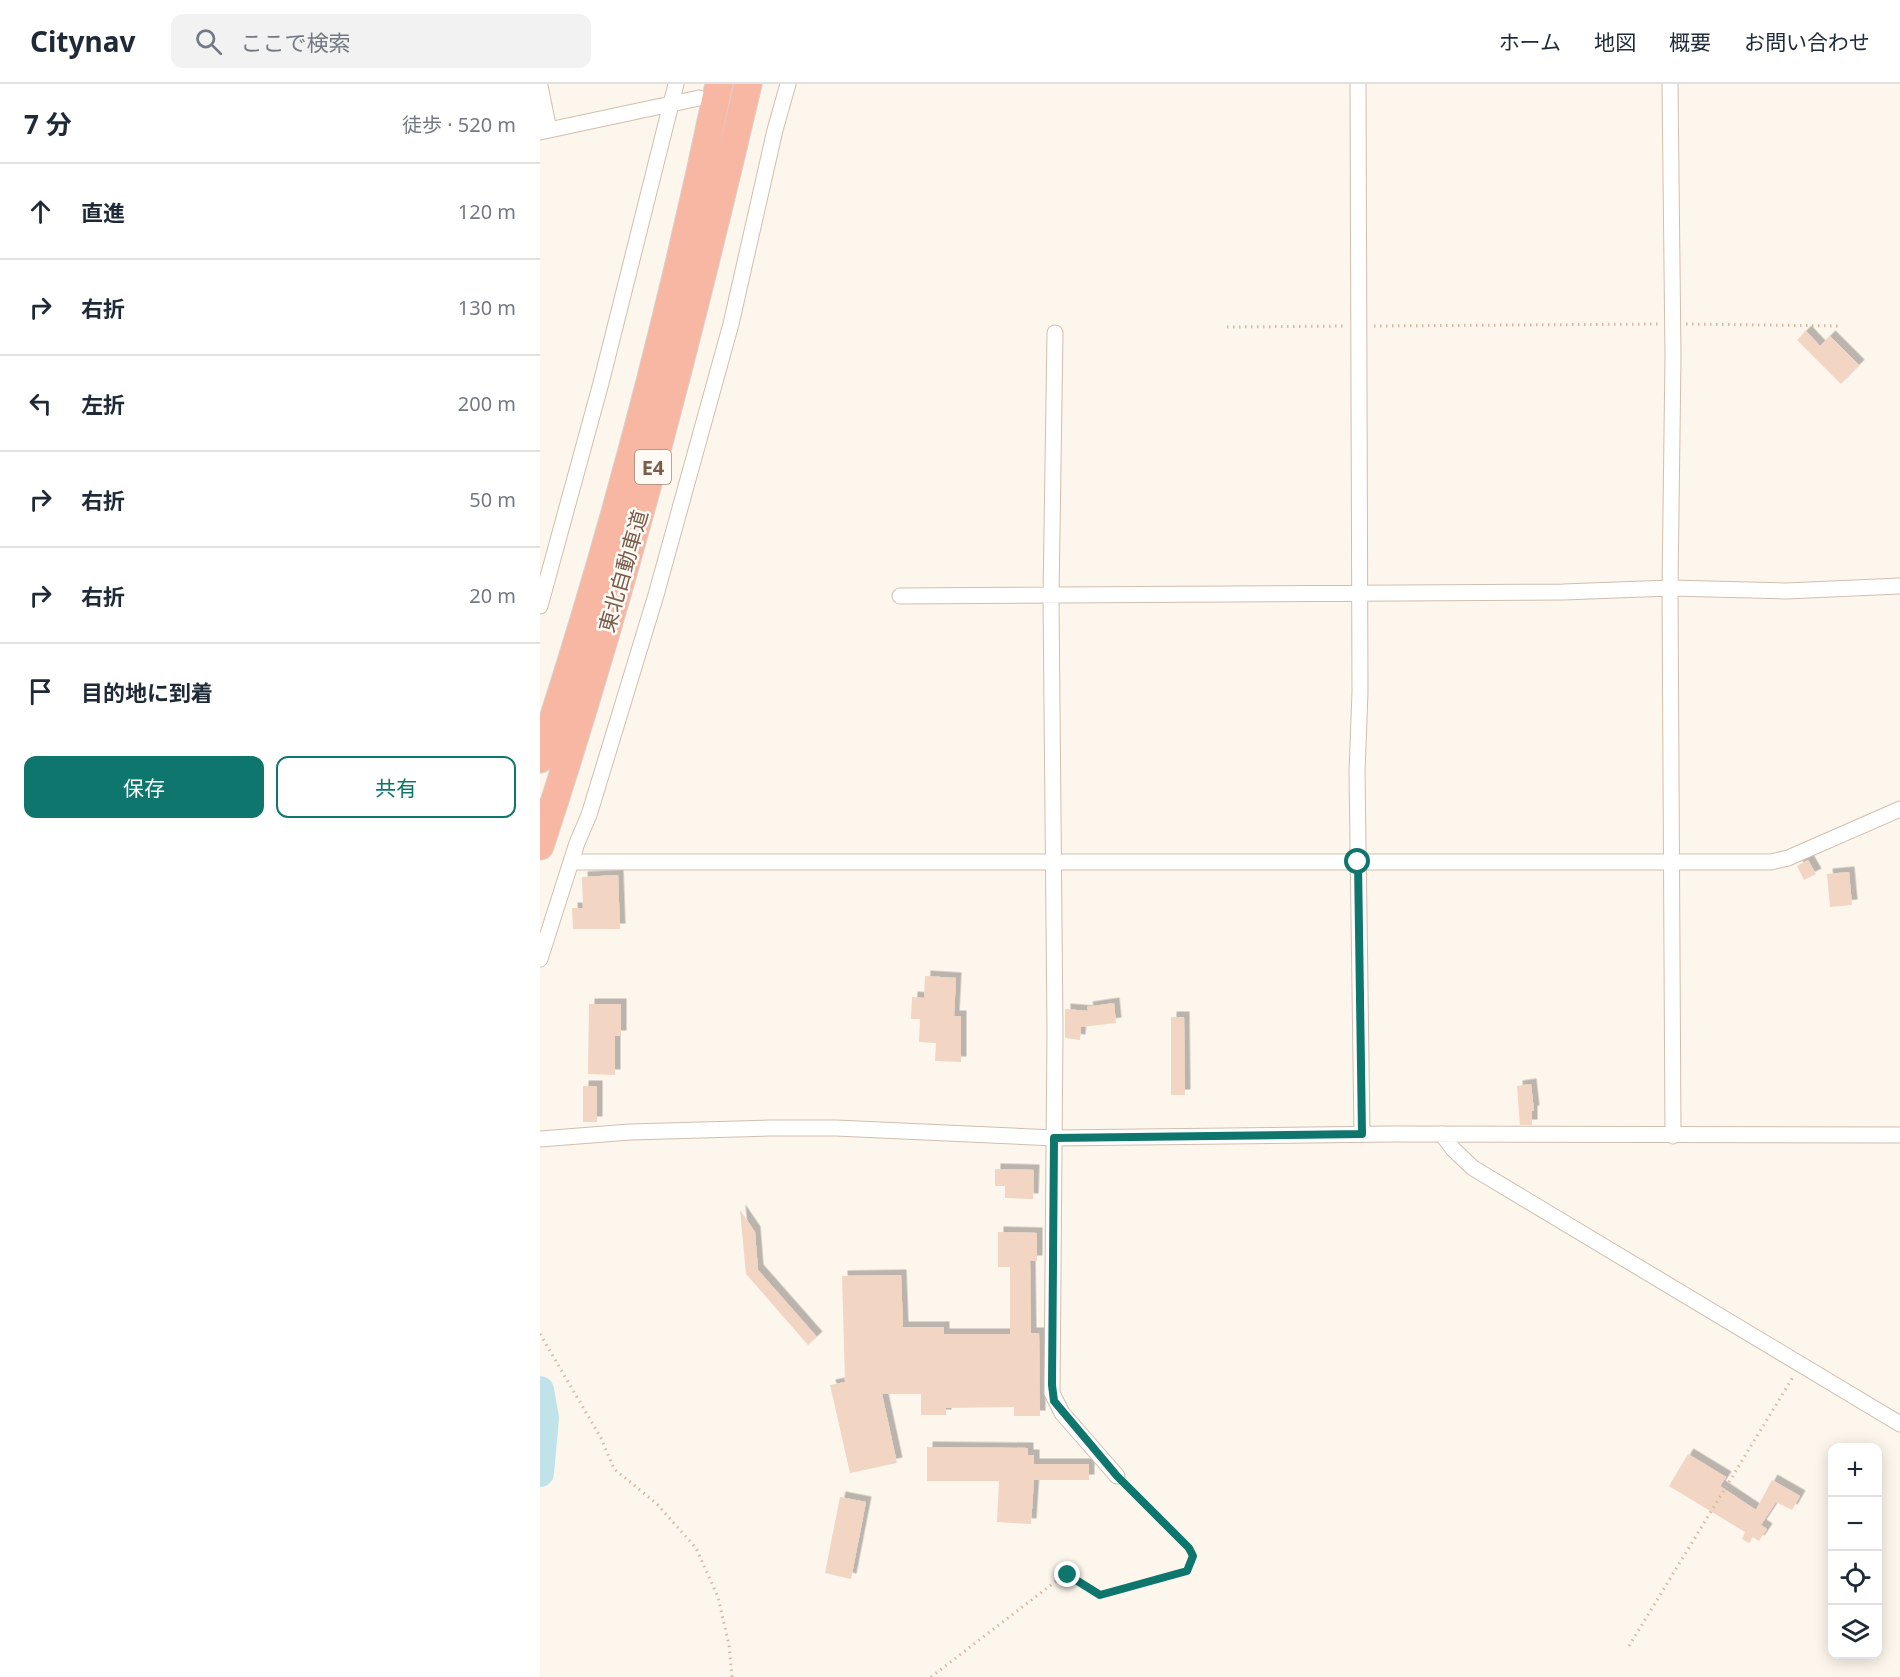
<!DOCTYPE html>
<html lang="ja">
<head>
<meta charset="utf-8">
<style>
  body { margin:0; font-family:"Noto Sans","Noto Sans JP",sans-serif; background:#f2f2f3; color:#1f2937 }
  .controls { position:absolute; right:18px; bottom:18px; display:grid; overflow:hidden; border-radius:12px; box-shadow:0 3px 15px #0003 }
  .controls button { width:54px; height:54px; display:grid; place-items:center; padding:0; border:0; border-bottom:2px solid #e0e1e3; background:#fff; color:#1f2937; font:30px sans-serif }
  .stop { position:absolute; width:18px; height:18px; margin:-14px; border:4px solid #0f766e; border-radius:50%; background:#fff }
  .stop.end { background:#0f766e; border-color:#fff; box-shadow:0 2px 6px #0008 }
  .list { margin:0; padding:0; list-style:none }
  h2 { display:flex; justify-content:space-between; align-items:center; height:78px; margin:0; padding:0 24px; font-size:26px }
  h2 small { font-size:20px; font-weight:400; color:#747a83 }
  .list li { display:grid; grid-template-columns:39px 1fr auto; gap:18px; align-items:center; box-sizing:border-box; height:96px; padding:0 24px; border-top:2px solid #e0e1e3 }
  .list b { display:block; font-size:22px; white-space:nowrap }
  .list em { font-size:20px; font-style:normal; color:#747a83 }
  .actions { display:flex; gap:12px; padding:18px 24px }
  .actions a { flex:1; padding:14px 0; border:2px solid #0f766e; border-radius:12px; text-align:center; font-size:21px; color:#0f766e }
  .actions .main { background:#0f766e; color:#fff }
  .icon { flex:none; width:33px; height:33px; fill:none; stroke:currentColor; stroke-width:2; stroke-linecap:round; stroke-linejoin:round }
  .map { position:relative; flex:none; width:1360px; height:1593px; overflow:hidden }
  header { display:flex; align-items:center; gap:36px; box-sizing:border-box; height:84px; padding:0 30px; background:#fff; border-bottom:2px solid #e0e1e3 }
  header strong { font-size:28px }
  nav { display:flex; gap:33px; margin-inline-start:auto; font-size:21px }
  .search { width:420px; height:54px; background:#f2f2f3; display:flex; align-items:center; gap:15px; box-sizing:border-box; padding:0 21px; border-radius:12px; color:#747a83; font-size:22px }
  main { display:flex }
  aside { flex:1; background:#fff }
  .map>svg:first-child { display:block }
  .lines { fill:none; stroke-linecap:round; stroke-linejoin:round }
  .river { stroke:#bfe3e8; stroke-width:28 }
  .building { fill:#f3d5c3; filter:url(#shadow) }
  .minor-casing { stroke:#d1beb0; stroke-width:17 }
  .motorway-casing { stroke:#dad1cd; stroke-width:29 }
  .path { stroke:#d9b8a5; stroke-width:3; stroke-dasharray:1.5 4.5; stroke-linecap:butt }
  .minor { stroke:#fff; stroke-width:15 }
  .motorway { stroke:#f7b7a3; stroke-width:27 }
  .route { stroke:#0f766e; stroke-width:8 }
  .labels { text-anchor:middle; dominant-baseline:central; stroke-width:5; stroke-linejoin:round; paint-order:stroke }
  .shield { fill:#fffaf3; stroke:#a28b7f; stroke-width:1.5 }
  .shield-label { font-size:20px; font-weight:bold; fill:#7a5c4d }
  .street-label { font-size:21px; fill:#7a5c4d; stroke:#fffaf3 }
</style>
</head>
<body>
<header>
<strong>Citynav</strong>
<div class="search"><svg class="icon" aria-label="search" viewBox="0 0 24 24"><circle cx="10" cy="10" r="6"/><path d="M15 15l6 6"/></svg>ここで検索</div>
<nav><a>ホーム</a><a>地図</a><a>概要</a><a>お問い合わせ</a></nav>
</header>
<main>
<aside>
<h2>7 分<small>徒歩 · 520 m</small></h2>
<ul class="list">
<li><svg class="icon" aria-label="ahead" viewBox="0 0 24 24"><path d="M12 20V5M6 11l6-6 6 6"/></svg><div><b>直進</b></div><em>120 m</em></li>
<li><svg class="icon" aria-label="right" viewBox="0 0 24 24"><path d="M7 20v-9h11M14 6l5 5-5 5"/></svg><div><b>右折</b></div><em>130 m</em></li>
<li><svg class="icon" aria-label="left" viewBox="0 0 24 24"><path d="M17 20v-9H6M10 6l-5 5 5 5"/></svg><div><b>左折</b></div><em>200 m</em></li>
<li><svg class="icon" aria-label="right" viewBox="0 0 24 24"><path d="M7 20v-9h11M14 6l5 5-5 5"/></svg><div><b>右折</b></div><em>50 m</em></li>
<li><svg class="icon" aria-label="right" viewBox="0 0 24 24"><path d="M7 20v-9h11M14 6l5 5-5 5"/></svg><div><b>右折</b></div><em>20 m</em></li>
<li><svg class="icon" aria-label="arrive" viewBox="0 0 24 24"><path d="M6 21V4h12l-3 4 3 4H6"/></svg><div><b>目的地に到着</b></div></li>
</ul>
<div class="actions"><a class="main">保存</a><a>共有</a></div>
</aside>
<div class="map">
<svg width="1360" height="1593" viewBox="0 0 1360 1593">
  <defs>
    <filter id="shadow"><feDropShadow dx="5.5" dy="-5.5" stdDeviation="0" flood-color="#0004"/></filter>
  </defs>
  <rect width="100%" height="100%" fill="#fdf6ec"/>
  <g class="lines">
    <!-- river -->
    <path class="river" d="M 0,1306 L 5,1334 L 0,1389"/>
  </g>
  <!-- building -->
  <path class="building" d="M 1266,247 L 1280,262 L 1290,252 L 1319,281 L 1301,300 L 1257,256 Z
    M 1268,776 L 1276,790 L 1264,796 L 1257,782 Z
    M 1309,788 L 1312,821 L 1290,823 L 1287,790 Z
    M 78,791 L 80,845 L 33,845 L 32,824 L 43,824 L 42,793 Z
    M 385,892 L 416,894 L 414,932 L 421,932 L 421,978 L 395,977 L 396,959 L 379,958 L 380,935 L 371,935 L 372,913 L 384,914 Z
    M 574,919 L 576,939 L 541,943 L 540,956 L 525,954 L 525,925 L 548,927 L 547,923 Z
    M 49,920 L 81,920 L 81,952 L 75,952 L 75,991 L 48,990 Z
    M 631,933 L 644,933 L 645,1011 L 631,1011 Z
    M 991,1000 L 994,1027 L 992,1027 L 992,1041 L 980,1041 L 977,1002 Z
    M 43,1002 L 57,1002 L 57,1038 L 43,1038 Z
    M 455,1085 L 494,1086 L 493,1115 L 465,1114 L 465,1102 L 455,1102 Z
    M 200,1126 L 215,1148 L 218,1186 L 277,1253 L 268,1261 L 206,1190 Z
    M 458,1148 L 497,1149 L 497,1177 L 490,1177 L 491,1249 L 499,1249 L 500,1332 L 474,1332 L 474,1323 L 406,1324 L 406,1331 L 381,1331 L 381,1310 L 342,1310 L 357,1379 L 310,1389 L 290,1301 L 305,1298 L 302,1192 L 361,1191 L 363,1243 L 404,1243 L 404,1250 L 470,1250 L 470,1183 L 458,1183 Z
    M 387,1363 L 488,1364 L 488,1371 L 494,1371 L 494,1380 L 549,1380 L 549,1396 L 494,1396 L 491,1440 L 457,1438 L 459,1397 L 387,1397 Z
    M 1148,1370 L 1186,1393 L 1180,1402 L 1216,1426 L 1232,1396 L 1260,1412 L 1252,1426 L 1236,1418 L 1221,1441 L 1227,1445 L 1219,1457 L 1213,1453 L 1209,1459 L 1202,1455 L 1205,1448 L 1129,1402 Z
    M 300,1413 L 326,1418 L 311,1495 L 285,1489 Z"/>
  <g class="lines">
    <!-- minor casing -->
    <g class="minor-casing">
      <path id="minor" d="M 818,0 L 820,608 L 817,688 L 822,1050
        M 1130,0 L 1133,272 L 1130,504 L 1133,1052
        M 0,2 L 9,46
        M 0,48 L 159,14
        M 515,249 L 511,513 L 515,947 L 512,1309 L 522,1329 L 577,1392
        M 360,512 L 1023,508 L 1130,504 L 1246,507 L 1360,502
        M 0,522 L 61,299 L 136,0
        M 32,778 L 1231,778 L 1248,774 L 1360,725
        M 0,875 L 37,759 L 49,731 L 116,511 L 191,240 L 235,46 L 248,0
        M 902,1050 L 913,1065 L 933,1084 L 1360,1340
        M 0,1055 L 90,1048 L 229,1044 L 296,1044 L 514,1054 L 851,1050 L 1360,1051"/>
    </g>
    <!-- motorway casing -->
    <g class="motorway-casing">
      <path id="motorway" d="M 0,675 C 72,457 132,225 179,0
        M 0,762 C 82,512 148,257 208,0"/>
    </g>
    <!-- path -->
    <path class="path" d="M 1146,240 L 1300,242
      M 834,242 L 1118,240
      M 687,243 L 806,242
      M 0,1250 L 61,1354 L 74,1385 L 116,1419 L 156,1464 L 178,1513 L 189,1561 L 192,1593
      M 1089,1562 L 1253,1293
      M 391,1593 L 524,1491 L 535,1494 L 560,1511 L 647,1487 L 653,1472 L 649,1464 L 588,1402"/>
    <!-- minor -->
    <use href="#minor" class="minor"/>
    <!-- motorway -->
    <use href="#motorway" class="motorway"/>
  </g>
  <g class="lines">
    <!-- route -->
    <path class="route" d="M 528,1491 L 560,1511 L 647,1487 L 653,1472 L 649,1464 L 577,1392 L 514,1317 L 512,1301 L 514,1054 L 822,1050 L 818,778"/>
  </g>
  <g class="labels">
    <!-- shield labels -->
    <rect class="shield" x="95" y="366" width="36" height="34" rx="4.5"/>
    <g class="shield-label">
      <text x="113" y="383">E4</text>
    </g>
    <!-- street labels -->
    <g class="street-label">
      <text transform="translate(83 487) rotate(-74)">東北自動車道</text>
    </g>
  </g>
</svg>
<div class="controls">
<button>+</button>
<button>−</button>
<button><svg class="icon" aria-label="locate" viewBox="0 0 24 24"><circle cx="12" cy="12" r="6"/><path d="M12 2v4M12 18v4M2 12h4M18 12h4"/></svg></button>
<button><svg class="icon" aria-label="layers" viewBox="0 0 24 24"><path d="M12 4l9 5-9 5-9-5zM3 14l9 5 9-5"/></svg></button>
</div>
<div class="stop" style="left:818px;top:778px"></div>
<div class="stop end" style="left:528px;top:1491px"></div>
</div>
</main>
</body>
</html>
